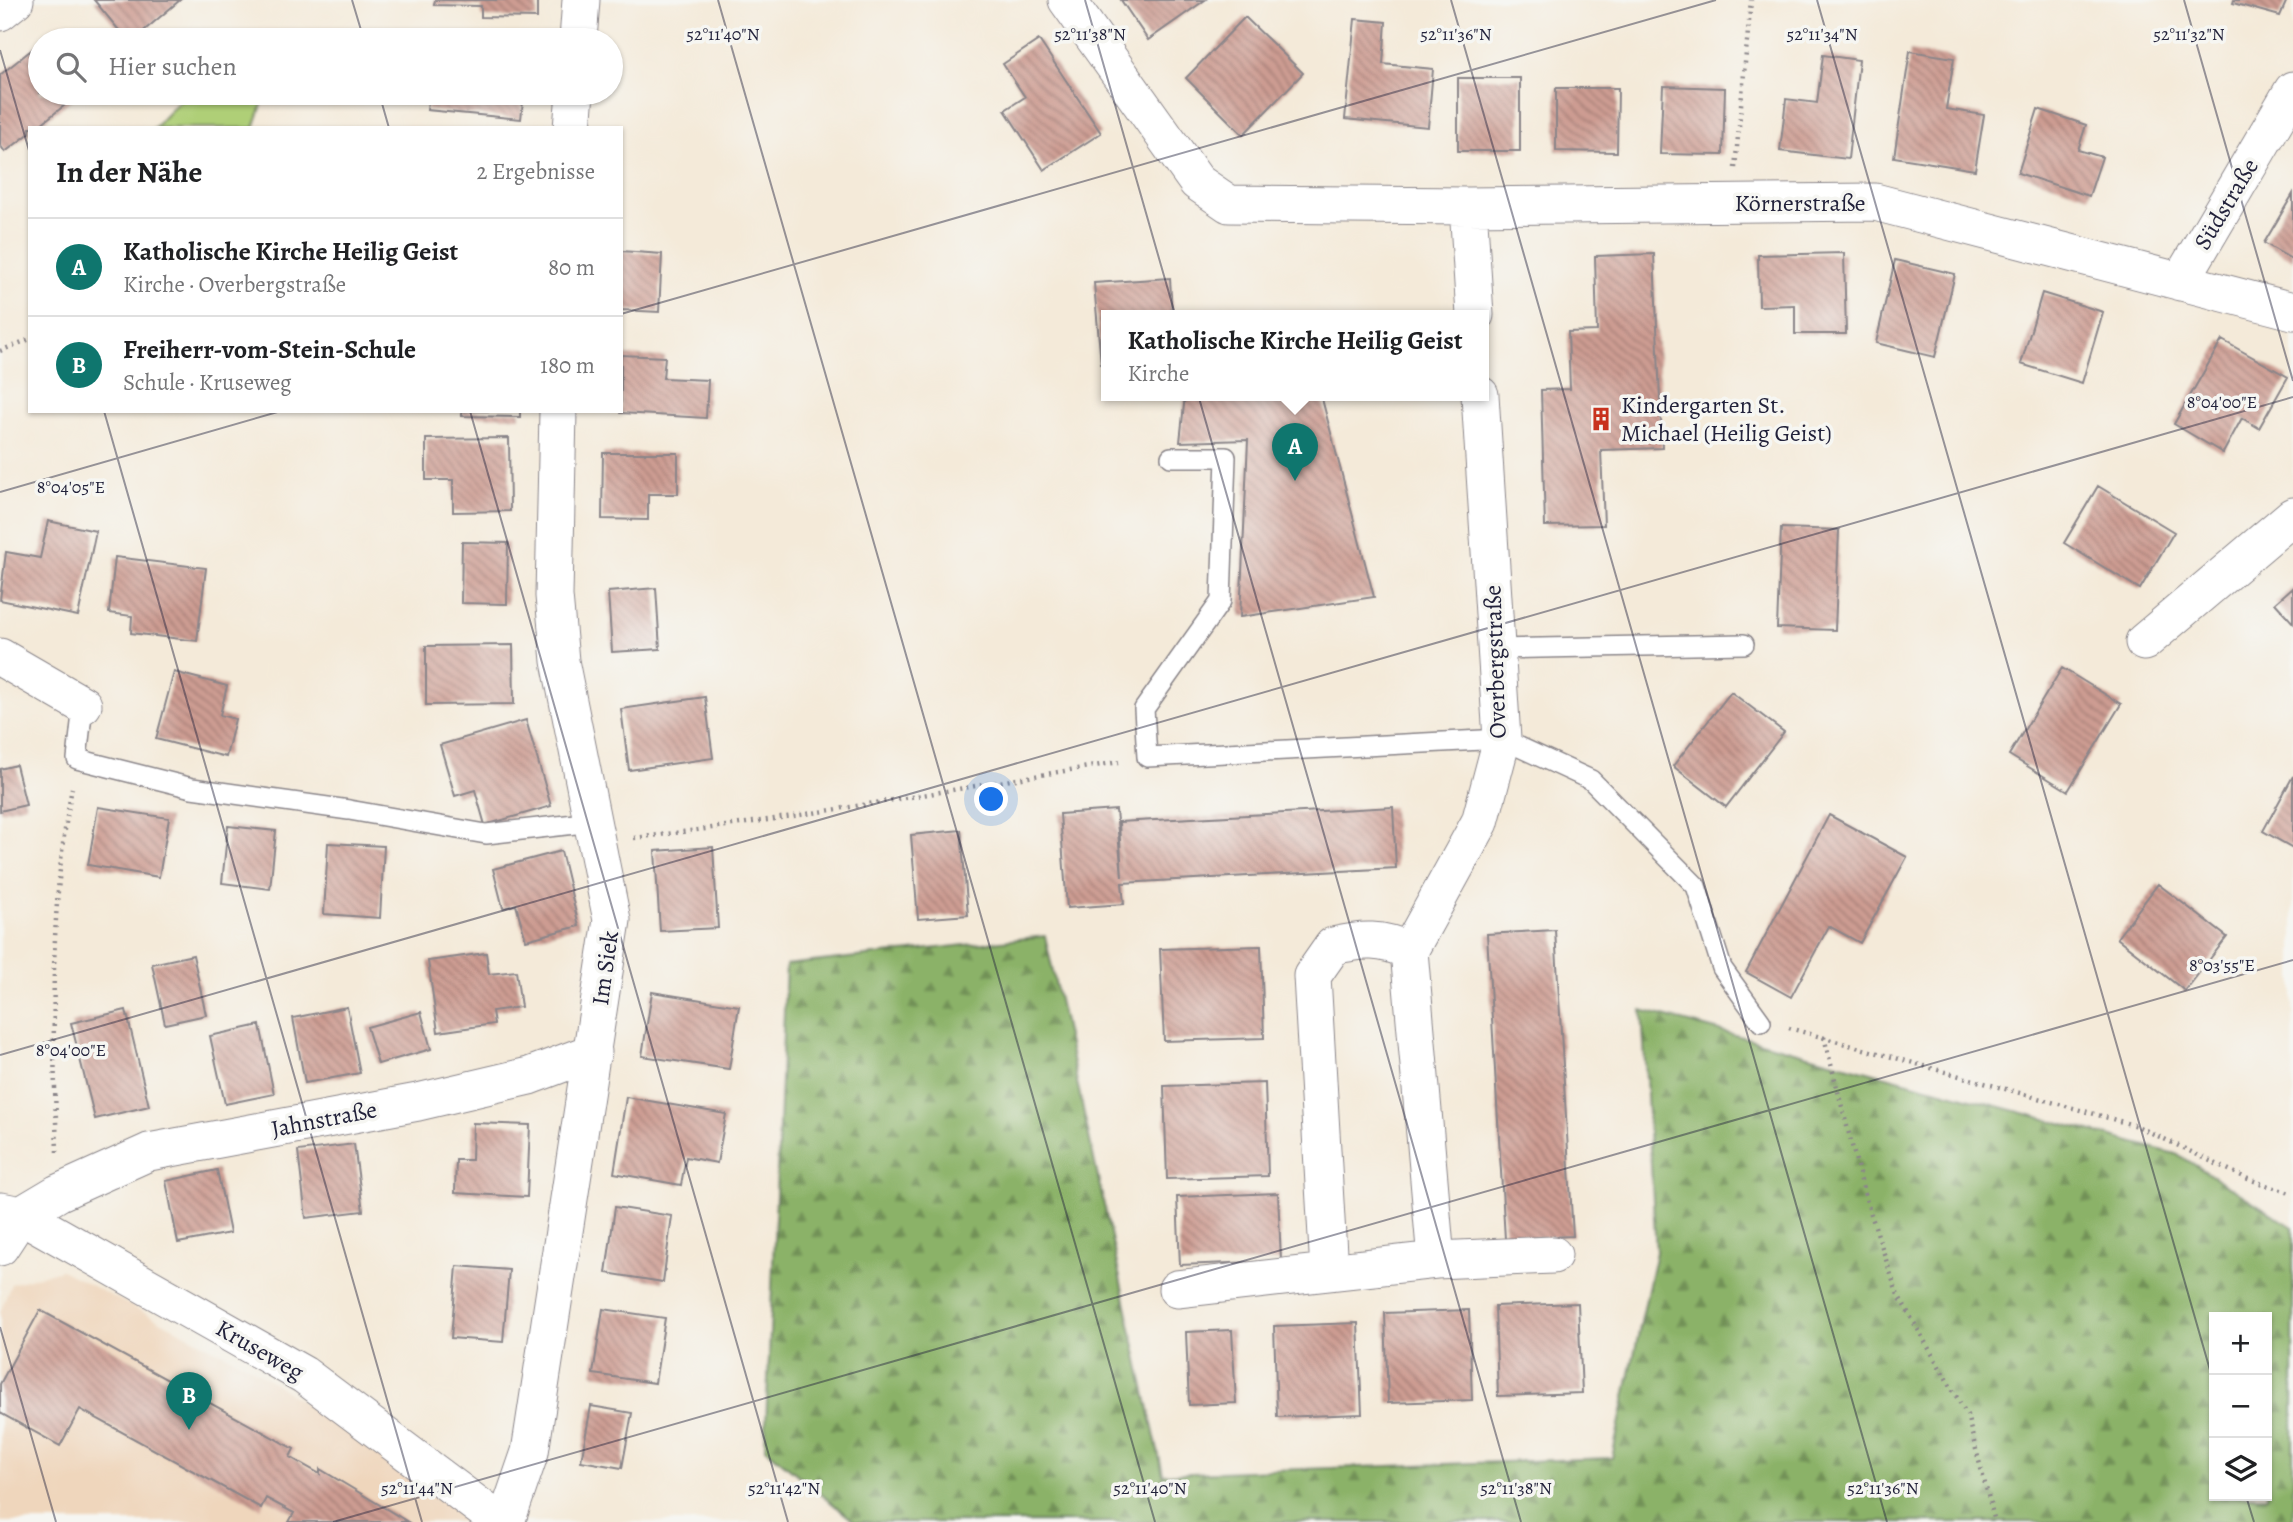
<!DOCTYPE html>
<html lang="de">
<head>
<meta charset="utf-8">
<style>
  body { margin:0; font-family:Alegreya,serif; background:#f2f2f2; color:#202124 }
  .controls { position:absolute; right:21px; bottom:21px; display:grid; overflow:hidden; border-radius:0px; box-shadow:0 2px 5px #0004 }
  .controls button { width:63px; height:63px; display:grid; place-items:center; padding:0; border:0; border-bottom:2px solid #e0e0e0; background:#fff; color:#202124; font:35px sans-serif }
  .you { position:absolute; left:992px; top:800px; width:24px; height:24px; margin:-18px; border:5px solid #fff; border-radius:50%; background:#1a73e8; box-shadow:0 0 0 10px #1a73e833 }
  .badge { display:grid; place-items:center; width:46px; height:46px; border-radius:50%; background:#0f766e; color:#fff; font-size:23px; font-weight:700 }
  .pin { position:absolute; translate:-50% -58px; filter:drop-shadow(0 2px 4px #0008) }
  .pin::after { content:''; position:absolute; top:37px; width:24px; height:21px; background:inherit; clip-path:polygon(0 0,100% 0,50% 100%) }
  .popup { position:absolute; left:1101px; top:310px; width:388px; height:91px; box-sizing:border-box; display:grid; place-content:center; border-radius:0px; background:#fff; filter:drop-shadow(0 2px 5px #0005); font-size:23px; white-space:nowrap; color:#757577 }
  .popup b { font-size:26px; color:#202124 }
  .popup::after { content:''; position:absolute; left:50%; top:100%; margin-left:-14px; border:14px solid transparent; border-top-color:#fff }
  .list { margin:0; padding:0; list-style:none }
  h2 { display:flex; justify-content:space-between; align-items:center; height:91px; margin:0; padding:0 28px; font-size:30px }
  h2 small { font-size:23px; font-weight:400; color:#757577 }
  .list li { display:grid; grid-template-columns:46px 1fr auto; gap:21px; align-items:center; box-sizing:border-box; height:98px; padding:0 28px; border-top:2px solid #e0e0e0 }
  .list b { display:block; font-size:26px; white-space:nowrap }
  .list p { margin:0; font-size:23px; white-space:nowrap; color:#757577 }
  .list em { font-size:23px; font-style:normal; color:#757577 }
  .icon { flex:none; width:38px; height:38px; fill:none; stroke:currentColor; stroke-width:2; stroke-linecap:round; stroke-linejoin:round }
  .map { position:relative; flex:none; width:2293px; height:1522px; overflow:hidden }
  .search { position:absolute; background:#fff; box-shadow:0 2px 5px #0004; left:28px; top:28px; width:595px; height:77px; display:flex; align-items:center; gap:18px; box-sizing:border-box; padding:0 24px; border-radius:38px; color:#757577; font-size:26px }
  .panel { position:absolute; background:#fff; box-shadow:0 2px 5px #0004; left:28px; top:126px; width:595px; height:287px; border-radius:0px }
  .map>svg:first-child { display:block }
  .built { fill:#efd6bc }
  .green { fill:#afcf77; stroke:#687859; stroke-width:2 }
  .forest { fill:url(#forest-firs); stroke:#566a52; stroke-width:2; fill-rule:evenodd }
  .building { fill:url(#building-back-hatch) }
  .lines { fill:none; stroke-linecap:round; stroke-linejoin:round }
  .service-casing { stroke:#8b868a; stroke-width:22 }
  .minor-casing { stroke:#8b868a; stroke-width:39 }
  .path { stroke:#8b868a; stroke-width:4.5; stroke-dasharray:2 5; stroke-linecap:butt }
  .service { stroke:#fff; stroke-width:19 }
  .minor { stroke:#fff; stroke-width:37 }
  .ticks { fill:none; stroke:#22223b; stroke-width:2; stroke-opacity:0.45 }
  .labels { text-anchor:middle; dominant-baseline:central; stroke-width:7; stroke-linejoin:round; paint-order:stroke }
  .street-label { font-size:24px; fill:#22223b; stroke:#f6f6f2 }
  .poi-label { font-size:24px; fill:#22223b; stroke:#f6f6f2; text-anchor:start }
  .ticks-label { font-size:18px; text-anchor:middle; fill:#22223b; stroke:#f6f6f2; stroke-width:7; stroke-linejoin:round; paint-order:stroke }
</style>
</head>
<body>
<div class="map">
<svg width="2293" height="1522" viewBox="0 0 2293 1522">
  <defs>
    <pattern id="forest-firs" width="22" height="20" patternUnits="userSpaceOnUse" patternTransform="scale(1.75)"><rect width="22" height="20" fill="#8bb268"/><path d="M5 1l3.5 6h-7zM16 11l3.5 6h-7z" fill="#719057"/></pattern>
    <pattern id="building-back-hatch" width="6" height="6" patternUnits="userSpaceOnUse" patternTransform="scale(1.75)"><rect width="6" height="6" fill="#cd9c92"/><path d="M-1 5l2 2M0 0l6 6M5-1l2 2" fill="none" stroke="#a67f78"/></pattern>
  </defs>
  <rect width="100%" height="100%" fill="#f6f6f2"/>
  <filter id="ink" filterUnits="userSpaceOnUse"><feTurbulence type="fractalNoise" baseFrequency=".0143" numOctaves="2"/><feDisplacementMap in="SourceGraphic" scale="14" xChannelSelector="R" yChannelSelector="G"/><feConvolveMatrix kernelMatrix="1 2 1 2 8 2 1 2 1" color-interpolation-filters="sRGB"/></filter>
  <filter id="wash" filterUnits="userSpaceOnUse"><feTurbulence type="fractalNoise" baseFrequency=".00686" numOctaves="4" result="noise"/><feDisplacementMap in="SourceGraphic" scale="28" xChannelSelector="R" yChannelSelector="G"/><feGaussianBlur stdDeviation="1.57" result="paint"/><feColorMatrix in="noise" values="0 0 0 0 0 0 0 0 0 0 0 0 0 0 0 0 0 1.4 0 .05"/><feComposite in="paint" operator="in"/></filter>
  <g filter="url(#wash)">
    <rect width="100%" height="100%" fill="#f4ead9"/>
    <!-- built -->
    <path class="built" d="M 61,1270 L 250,1367 L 483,1522 L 0,1522 L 0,1313 L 11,1284 Z"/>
    <!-- green -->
    <path class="green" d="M 187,93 L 266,93 L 254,128 L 154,128 Z"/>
    <!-- forest -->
    <path class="forest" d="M 1045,936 L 1163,1474 L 1612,1458 L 1656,1252 L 1642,1010 L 2179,1155 L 2293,1227 L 2293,1522 L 855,1522 L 765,1448 L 786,965 ZM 2214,1317 L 2267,1317 L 2267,1496 L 2214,1496 Z"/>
    <g id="blocks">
      <!-- building -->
      <path class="building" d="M 94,0 L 180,0 L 133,40 L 127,40 Z
        M 435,0 L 537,0 L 537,18 L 481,17 L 481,6 L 434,5 Z
        M 1121,0 L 1205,0 L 1148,40 Z
        M 2234,0 L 2287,0 L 2280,16 L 2233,3 Z
        M 1245,17 L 1303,73 L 1243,135 L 1186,78 Z
        M 1355,19 L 1386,22 L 1383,64 L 1433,69 L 1428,127 L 1345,119 Z
        M 1039,40 L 1101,133 L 1044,170 L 1005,110 L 1025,97 L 1003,64 Z
        M 40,43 L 40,93 L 80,93 L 36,128 L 30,128 L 30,133 L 5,152 L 0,145 L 0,75 Z
        M 1910,51 L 1954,58 L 1946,109 L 1984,115 L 1975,170 L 1894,157 Z
        M 1823,55 L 1859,60 L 1848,159 L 1780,151 L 1786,99 L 1817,103 Z
        M 1458,78 L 1520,78 L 1520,151 L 1458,151 Z
        M 1663,86 L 1725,88 L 1723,155 L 1660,154 Z
        M 1556,88 L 1618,88 L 1617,152 L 1556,151 Z
        M 429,93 L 524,93 L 521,119 L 427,110 Z
        M 2038,109 L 2086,125 L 2078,150 L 2102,157 L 2089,196 L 2018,173 Z
        M 2293,194 L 2293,260 L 2264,243 Z
        M 621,251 L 662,254 L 659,312 L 621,310 Z
        M 1844,253 L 1846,334 L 1795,334 L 1795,305 L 1759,306 L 1758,255 Z
        M 1654,254 L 1662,448 L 1601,450 L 1604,525 L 1545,526 L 1541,390 L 1570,389 L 1568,332 L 1597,331 L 1595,256 Z
        M 1895,260 L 1955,274 L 1935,357 L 1876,343 Z
        M 1170,278 L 1172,315 L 1106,315 L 1106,364 L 1101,364 L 1094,283 Z
        M 2042,293 L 2103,312 L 2082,383 L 2021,364 Z
        M 2222,340 L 2288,377 L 2259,428 L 2242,418 L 2223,453 L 2174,424 Z
        M 621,355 L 665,357 L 663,378 L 708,380 L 706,418 L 621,413 Z
        M 1185,395 L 1321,395 L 1374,597 L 1240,617 L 1248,440 L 1180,442 Z
        M 462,411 L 520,411 L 520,417 L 462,416 Z
        M 509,438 L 510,511 L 453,512 L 453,480 L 426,480 L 426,439 Z
        M 603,453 L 678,453 L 678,494 L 648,494 L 648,520 L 602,519 Z
        M 2098,486 L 2174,532 L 2140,589 L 2064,543 Z
        M 48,521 L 96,531 L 78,616 L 0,600 L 6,552 L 40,558 Z
        M 1781,528 L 1839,530 L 1835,630 L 1777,628 Z
        M 462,542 L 508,543 L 507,604 L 461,603 Z
        M 115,557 L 206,568 L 197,641 L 131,633 L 132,616 L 109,613 Z
        M 2293,587 L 2293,623 L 2275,603 Z
        M 656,588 L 660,649 L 612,652 L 608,592 Z
        M 513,645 L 514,704 L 426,705 L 426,646 Z
        M 2062,668 L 2121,704 L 2068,791 L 2009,755 Z
        M 174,672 L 227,686 L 220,715 L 235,719 L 226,757 L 156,739 Z
        M 1731,692 L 1784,732 L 1726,807 L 1673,766 Z
        M 705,697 L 713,758 L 629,770 L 621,709 Z
        M 526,720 L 551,806 L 485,825 L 475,790 L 455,796 L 440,745 Z
        M 16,765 L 26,805 L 0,811 L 0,769 Z
        M 2293,776 L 2293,848 L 2263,831 Z
        M 98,807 L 169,818 L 159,877 L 88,865 Z
        M 1393,807 L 1396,868 L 1122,883 L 1124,904 L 1067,908 L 1060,814 L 1116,810 L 1122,877 L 1119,822 Z
        M 1829,815 L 1907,857 L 1860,943 L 1829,926 L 1791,997 L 1746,972 Z
        M 228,826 L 276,831 L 270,889 L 222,883 Z
        M 961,830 L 968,915 L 918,919 L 911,835 Z
        M 328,843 L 384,846 L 380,918 L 324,914 Z
        M 713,847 L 718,928 L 660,931 L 655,851 Z
        M 561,851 L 579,926 L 526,940 L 516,905 L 503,908 L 493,869 Z
        M 2158,884 L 2227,937 L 2185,991 L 2117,938 Z
        M 1555,930 L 1573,1236 L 1505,1239 L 1487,934 Z
        M 1261,946 L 1264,1038 L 1164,1041 L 1160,949 Z
        M 486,953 L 489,974 L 516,971 L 521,1007 L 492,1011 L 494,1024 L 438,1032 L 428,961 Z
        M 193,955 L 206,1015 L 165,1024 L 152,964 Z
        M 652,992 L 739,1006 L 729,1069 L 642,1056 Z
        M 347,1007 L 360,1073 L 305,1083 L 293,1018 Z
        M 126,1010 L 149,1106 L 95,1119 L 71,1023 Z
        M 421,1012 L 431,1049 L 378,1064 L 367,1027 Z
        M 260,1025 L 274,1094 L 225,1104 L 210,1036 Z
        M 1265,1083 L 1268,1176 L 1167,1179 L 1164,1086 Z
        M 626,1097 L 726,1114 L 717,1163 L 686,1157 L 681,1185 L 614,1173 Z
        M 473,1123 L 530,1125 L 527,1197 L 455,1193 L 456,1160 L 472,1160 Z
        M 354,1144 L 363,1211 L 306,1218 L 298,1151 Z
        M 217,1170 L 230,1233 L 178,1243 L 166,1181 Z
        M 1278,1193 L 1281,1261 L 1180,1265 L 1177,1197 Z
        M 615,1207 L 672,1216 L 663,1282 L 606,1273 Z
        M 457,1266 L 509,1270 L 503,1342 L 451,1338 Z
        M 1578,1303 L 1582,1393 L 1498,1396 L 1495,1306 Z
        M 603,1309 L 665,1318 L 655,1383 L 593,1374 Z
        M 40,1310 L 294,1449 L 290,1457 L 320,1474 L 320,1469 L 408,1522 L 289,1522 L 294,1513 L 266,1498 L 261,1508 L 80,1409 L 60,1446 L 0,1413 L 0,1384 Z
        M 1469,1310 L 1472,1400 L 1388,1403 L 1385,1313 Z
        M 1358,1323 L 1362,1414 L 1277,1417 L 1274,1326 Z
        M 1232,1330 L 1236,1403 L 1189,1405 L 1186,1332 Z
        M 591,1406 L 632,1413 L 622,1468 L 581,1461 Z"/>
    </g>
  </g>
  <g filter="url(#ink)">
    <use href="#blocks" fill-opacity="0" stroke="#8b868a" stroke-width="2"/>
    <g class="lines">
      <!-- service casing -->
      <g class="service-casing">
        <path id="service" d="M 1171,457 L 1226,457 L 1221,601 L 1144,709 L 1147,757 L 1502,739 L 1591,780 L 1696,886 L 1722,968 L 1761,1022
          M 1496,649 L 1744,644
          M 83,705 L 77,759 L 192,788 L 349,810 L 486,834 L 593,822"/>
      </g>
      <!-- minor casing -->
      <g class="minor-casing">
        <path id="minor" d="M 1067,0 L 1197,182 L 1229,204 L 1468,206 L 1875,202 L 2293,311
          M 0,12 L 15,0
          M 578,40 L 581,0
          M 572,128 L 575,93
          M 1468,206 L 1475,315
          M 2180,282 L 2293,90
          M 2144,642 L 2293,516
          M 0,657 L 83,705
          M 1,1211 L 21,1215 L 304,1375 L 500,1522
          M 0,1247 L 21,1215 L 58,1193 L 149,1152 L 418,1102 L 529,1076 L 593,1052
          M 1436,1260 L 1409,951 L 1480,822 L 1502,739 L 1480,395
          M 1329,1271 L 1312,976 L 1333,946 C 1362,939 1382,938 1409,951
          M 1177,1289 L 1436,1260 L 1553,1255
          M 506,1522 L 530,1452 L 612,920 L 560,661 L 554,596 L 558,411"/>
      </g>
      <!-- path -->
      <path class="path" d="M 1735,168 L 1751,0
        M 0,351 L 30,339
        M 634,838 C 796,819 958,788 1119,762
        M 1789,1028 L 2137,1126 L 2248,1179 L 2293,1194
        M 1824,1037 L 1865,1196 L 1897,1293 L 1967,1415 L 1995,1522
        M 57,1152 C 53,1026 48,913 72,788"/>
      <!-- service -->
      <use href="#service" class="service"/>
      <!-- minor -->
      <use href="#minor" class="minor"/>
    </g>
  </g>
  <!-- ticks -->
  <path class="ticks" d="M 352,0 L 364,40M 718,0 L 1155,1522M 1085,0 L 1521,1522M 1451,0 L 1887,1522M 1817,0 L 2214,1384M 2184,0 L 2293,381M 0,50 L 30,154M 379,93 L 389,128M 621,314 L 1716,0M 104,411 L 422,1522M 470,411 L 788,1522M 0,492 L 281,411M 0,1055 L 2293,397M 0,1327 L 56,1522M 2246,1496 L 2254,1522M 333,1522 L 2293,960"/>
  <!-- icons -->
  <defs>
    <g id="building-bare" transform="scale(1.89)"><path d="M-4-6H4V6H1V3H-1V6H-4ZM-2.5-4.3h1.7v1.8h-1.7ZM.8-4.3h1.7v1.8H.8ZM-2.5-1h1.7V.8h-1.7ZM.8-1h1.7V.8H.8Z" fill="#c8321e" stroke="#f6f6f2" stroke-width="2.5" paint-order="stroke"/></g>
  </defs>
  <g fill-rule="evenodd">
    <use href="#building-bare" x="1601" y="419"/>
  </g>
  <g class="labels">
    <!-- street labels -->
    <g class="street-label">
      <text x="1800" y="203">Körnerstraße</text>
      <text transform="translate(2226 204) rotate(-59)">Südstraße</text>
      <text transform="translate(1495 662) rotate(-92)">Overbergstraße</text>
      <text transform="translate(605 968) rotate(-82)">Im Siek</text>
      <text transform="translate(324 1119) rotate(-11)">Jahnstraße</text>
      <text transform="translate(260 1350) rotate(30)">Kruseweg</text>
    </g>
    <!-- poi labels -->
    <g class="poi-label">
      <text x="1621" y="405">Kindergarten St.<tspan x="1621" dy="28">Michael (Heilig Geist)</tspan></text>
    </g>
  </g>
  <g class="ticks-label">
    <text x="723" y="40">52°11'40"N</text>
    <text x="1090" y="40">52°11'38"N</text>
    <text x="1456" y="40">52°11'36"N</text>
    <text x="1822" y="40">52°11'34"N</text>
    <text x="2189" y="40">52°11'32"N</text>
    <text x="2222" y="408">8°04'00"E</text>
    <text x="71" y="493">8°04'05"E</text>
    <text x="2222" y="971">8°03'55"E</text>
    <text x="71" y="1056">8°04'00"E</text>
    <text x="417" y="1494">52°11'44"N</text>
    <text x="784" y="1494">52°11'42"N</text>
    <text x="1150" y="1494">52°11'40"N</text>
    <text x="1516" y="1494">52°11'38"N</text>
    <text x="1883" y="1494">52°11'36"N</text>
  </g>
</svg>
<div class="controls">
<button>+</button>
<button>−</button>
<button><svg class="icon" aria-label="layers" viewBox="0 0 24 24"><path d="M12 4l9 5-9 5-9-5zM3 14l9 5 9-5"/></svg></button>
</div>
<div class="you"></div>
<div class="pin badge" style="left:1295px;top:481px">A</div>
<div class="popup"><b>Katholische Kirche Heilig Geist</b>Kirche</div>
<div class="pin badge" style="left:189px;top:1430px">B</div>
<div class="search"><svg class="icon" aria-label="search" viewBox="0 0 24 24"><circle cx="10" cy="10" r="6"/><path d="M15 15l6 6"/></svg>Hier suchen</div>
<section class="panel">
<h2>In der Nähe<small>2 Ergebnisse</small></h2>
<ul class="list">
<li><span class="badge">A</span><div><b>Katholische Kirche Heilig Geist</b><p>Kirche · Overbergstraße</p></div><em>80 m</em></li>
<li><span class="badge">B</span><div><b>Freiherr-vom-Stein-Schule</b><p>Schule · Kruseweg</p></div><em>180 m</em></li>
</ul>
</section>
</div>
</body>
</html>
